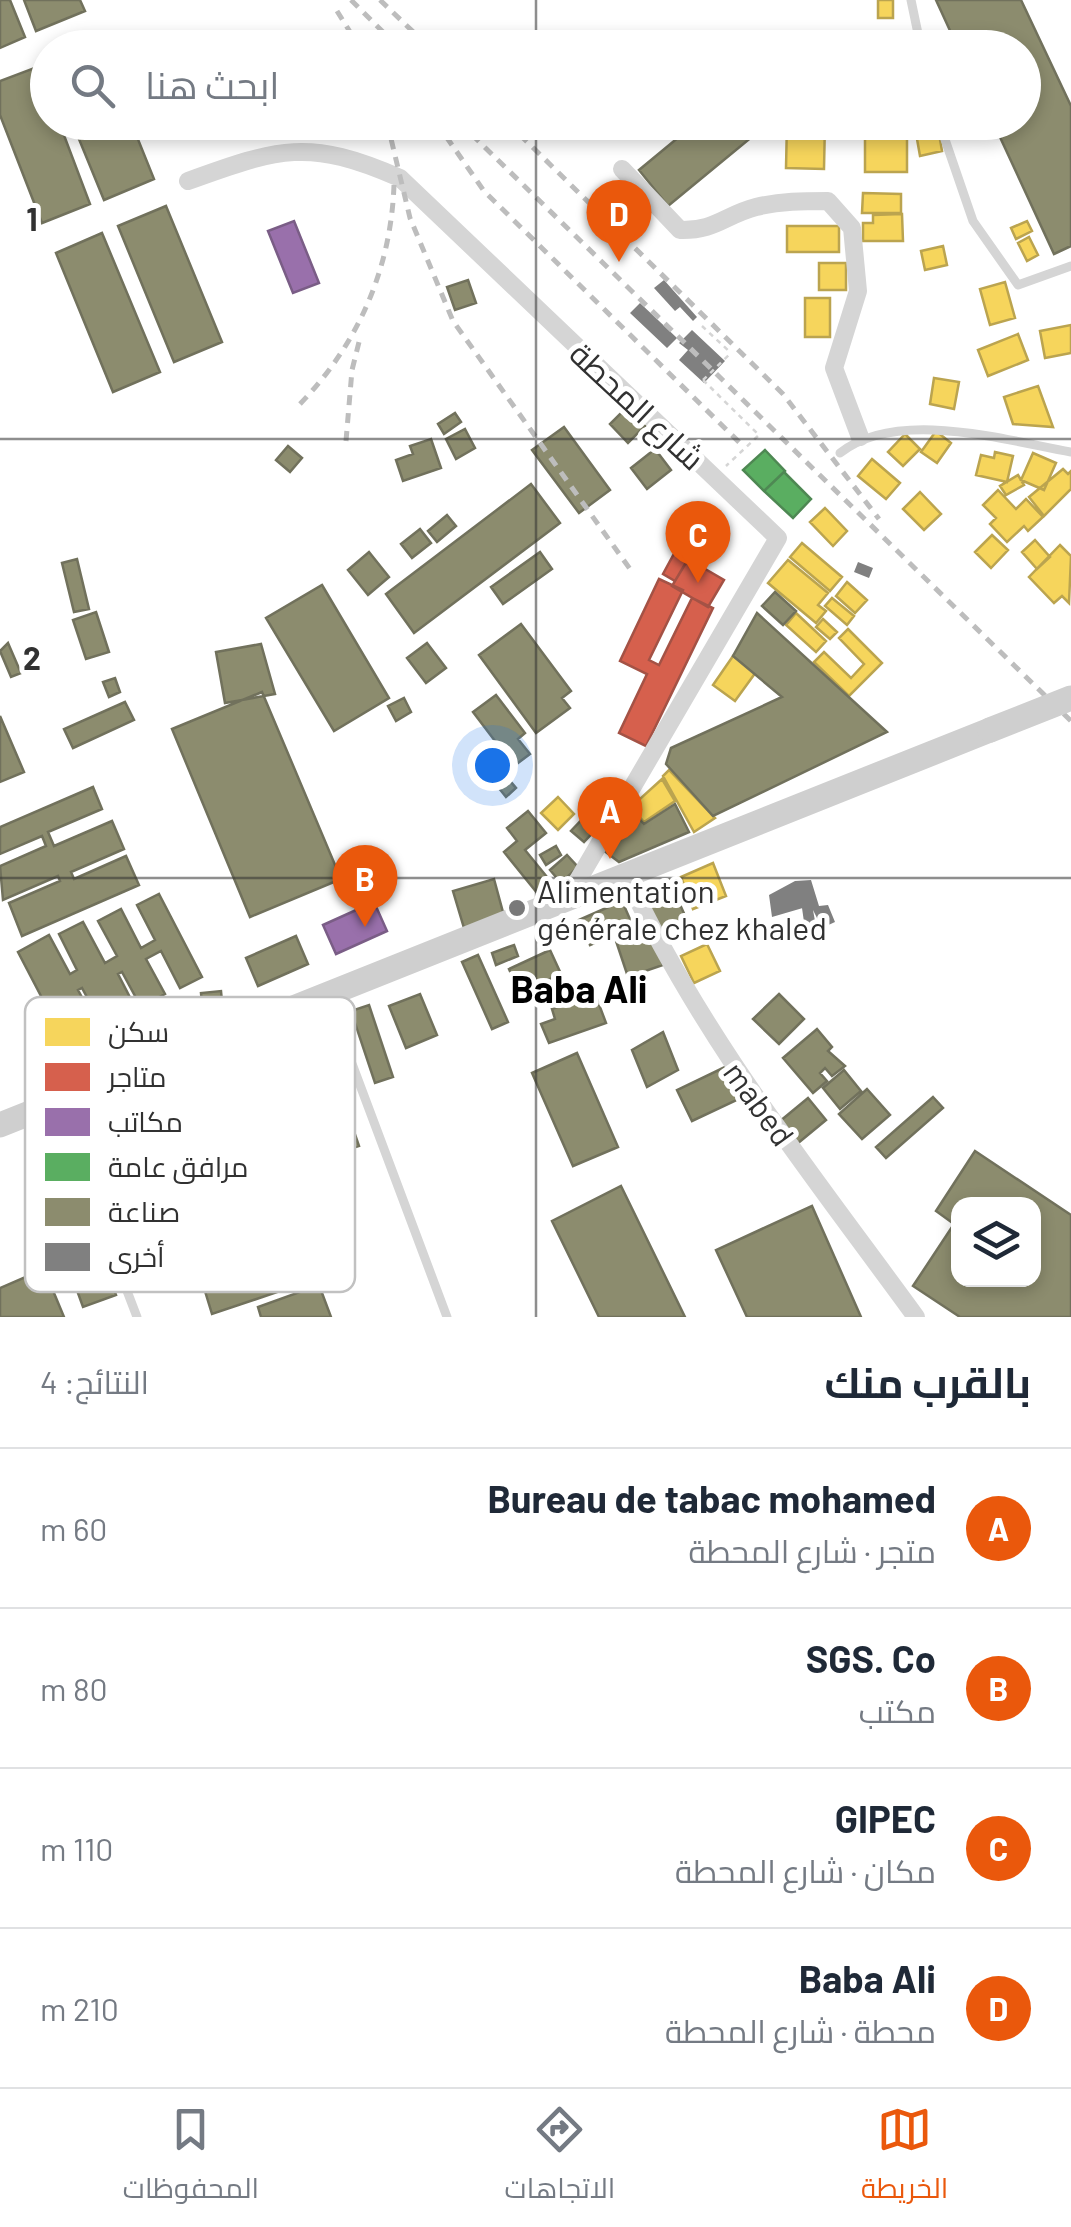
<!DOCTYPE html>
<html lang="ar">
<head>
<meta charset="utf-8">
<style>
  body { margin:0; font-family:Barlow,Cairo,sans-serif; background:#f2f2f3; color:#1f2937; direction:rtl }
  .controls { position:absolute; right:30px; bottom:30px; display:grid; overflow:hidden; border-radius:20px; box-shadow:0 5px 15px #0003 }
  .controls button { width:90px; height:90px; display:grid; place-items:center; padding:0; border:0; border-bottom:2px solid #e0e1e3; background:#fff; color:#1f2937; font:50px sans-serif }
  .you { position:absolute; left:492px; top:765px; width:35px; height:35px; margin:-25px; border:8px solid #fff; border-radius:50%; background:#1a73e8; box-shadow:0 0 0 15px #1a73e833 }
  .badge { display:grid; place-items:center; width:65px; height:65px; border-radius:50%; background:#ea580c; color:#fff; font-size:32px; font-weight:700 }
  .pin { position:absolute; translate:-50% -82px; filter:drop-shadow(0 2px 5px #0008) }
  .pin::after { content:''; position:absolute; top:52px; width:35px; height:30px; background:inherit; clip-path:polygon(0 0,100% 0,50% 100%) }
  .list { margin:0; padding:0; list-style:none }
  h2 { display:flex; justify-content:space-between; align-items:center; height:130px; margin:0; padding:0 40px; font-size:42px }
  h2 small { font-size:32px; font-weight:400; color:#747a83 }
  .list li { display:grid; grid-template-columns:65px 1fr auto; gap:30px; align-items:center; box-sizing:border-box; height:160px; padding:0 40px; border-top:2px solid #e0e1e3 }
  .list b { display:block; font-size:38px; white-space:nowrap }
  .list p { margin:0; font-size:32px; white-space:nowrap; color:#747a83 }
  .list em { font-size:32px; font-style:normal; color:#747a83 }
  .icon { flex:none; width:55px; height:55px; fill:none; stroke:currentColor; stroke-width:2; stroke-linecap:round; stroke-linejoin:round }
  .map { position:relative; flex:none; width:1071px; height:1317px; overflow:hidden; direction:ltr }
  .search { position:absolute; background:#fff; box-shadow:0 5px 15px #0003; left:30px; right:30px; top:30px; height:110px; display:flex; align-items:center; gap:25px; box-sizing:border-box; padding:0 35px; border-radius:55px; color:#747a83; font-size:38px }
  .sheet { height:770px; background:#fff }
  nav { display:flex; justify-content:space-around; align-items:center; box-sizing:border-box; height:140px; border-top:2px solid #e0e1e3; background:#fff; font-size:28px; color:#747a83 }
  nav a { display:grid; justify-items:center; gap:5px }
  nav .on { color:#ea580c }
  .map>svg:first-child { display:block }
  .homes { fill:#f6d55c; stroke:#bba44f; stroke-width:2.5 }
  .shops { fill:#d6604d; stroke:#a45245; stroke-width:2.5 }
  .offices { fill:#9970ab; stroke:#7a5d86; stroke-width:2.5 }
  .public { fill:#5aae61; stroke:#4e8853; stroke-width:2.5 }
  .industry { fill:#8c8c6e; stroke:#71715c; stroke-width:2.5; fill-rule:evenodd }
  .building { fill:#808080 }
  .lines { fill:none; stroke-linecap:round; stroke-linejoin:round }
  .path { stroke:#d5d5d5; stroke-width:2.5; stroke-dasharray:5 5; stroke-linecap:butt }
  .lane { stroke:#d5d5d5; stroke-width:9 }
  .street { stroke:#d5d5d5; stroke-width:18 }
  .secondary { stroke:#cfcfcf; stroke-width:25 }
  .rail { stroke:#bdbdbd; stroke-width:5; stroke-dasharray:10 8; stroke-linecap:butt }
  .path-bridge { stroke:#d5d5d5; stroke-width:2.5; stroke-dasharray:5 5; stroke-linecap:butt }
  .secondary-bridge { stroke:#cfcfcf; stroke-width:25 }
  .grid { fill:none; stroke:#313131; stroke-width:2.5; stroke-opacity:0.55 }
  .poi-dot { fill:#797979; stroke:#fff; stroke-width:4 }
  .labels { text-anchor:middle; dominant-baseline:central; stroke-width:10; stroke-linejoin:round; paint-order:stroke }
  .street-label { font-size:32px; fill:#313131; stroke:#fff }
  .poi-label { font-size:32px; fill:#313131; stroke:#fff; text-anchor:start }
  .quarter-label { font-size:38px; font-weight:bold; fill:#000; stroke:#fff }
  .key { fill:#fff; stroke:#c1c1c1; stroke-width:2.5 }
  .key-label { font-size:28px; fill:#313131 }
  .grid-label { font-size:32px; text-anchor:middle; font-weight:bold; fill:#313131; stroke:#fff; stroke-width:10; stroke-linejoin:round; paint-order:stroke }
</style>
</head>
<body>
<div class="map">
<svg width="1071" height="1317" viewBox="0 0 1071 1317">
  <rect width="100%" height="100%" fill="#fff"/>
  <!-- homes -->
  <path class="homes" d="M 878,0 L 893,0 L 893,18 L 878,18 Z
    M 895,39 L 897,48 L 864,48 L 864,46 Z
    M 787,122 L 825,122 L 824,169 L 786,168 Z
    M 914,122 L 937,122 L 942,151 L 920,156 Z
    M 865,124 L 907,124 L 907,172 L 865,172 Z
    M 863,193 L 901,194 L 901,213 L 862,213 Z
    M 902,214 L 903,241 L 863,241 L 863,223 L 873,223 L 873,215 Z
    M 1027,221 L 1032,231 L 1016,239 L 1011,228 Z
    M 787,226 L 839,226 L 839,252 L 787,252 Z
    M 1029,237 L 1038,255 L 1027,261 L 1018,243 Z
    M 943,246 L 947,265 L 925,270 L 921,251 Z
    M 819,263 L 846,263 L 846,290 L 819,290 Z
    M 1005,282 L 1015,318 L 990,325 L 980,289 Z
    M 805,298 L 830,298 L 830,337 L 805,337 Z
    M 1071,325 L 1071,353 L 1045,358 L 1040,331 Z
    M 1018,334 L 1028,360 L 988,376 L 978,350 Z
    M 934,378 L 959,382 L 954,409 L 930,404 Z
    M 1038,386 L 1053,427 L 1013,424 L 1004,397 Z
    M 936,431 L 951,443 L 937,463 L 921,452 Z
    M 905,434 L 920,449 L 903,466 L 888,452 Z
    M 995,452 L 1013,456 L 1007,482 L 976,475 L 981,455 L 994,458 Z
    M 1033,453 L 1056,463 L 1044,490 L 1021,480 Z
    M 872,459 L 900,483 L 886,499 L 858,476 Z
    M 1063,469 L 1068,474 L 1071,471 L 1071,489 L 1044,516 L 1029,497 Z
    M 1018,475 L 1024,485 L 1006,495 L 1000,486 Z
    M 998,490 L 1016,509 L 1026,499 L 1043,517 L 1028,531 L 1024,526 L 1007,542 L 990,524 L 996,518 L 983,505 Z
    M 920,492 L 941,514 L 924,530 L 903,509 Z
    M 825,508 L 847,531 L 833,546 L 810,522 Z
    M 992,535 L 1008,550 L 991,568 L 975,552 Z
    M 1035,540 L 1050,557 L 1037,569 L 1022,552 Z
    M 802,543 L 842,577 L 830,591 L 790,557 Z
    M 1060,545 L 1071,556 L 1069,603 L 1062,596 L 1054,603 L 1029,577 Z
    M 788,560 L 828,593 L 818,605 L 826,611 L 816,623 L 768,583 Z
    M 847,582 L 867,600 L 855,613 L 836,596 Z
    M 832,598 L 854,616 L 847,625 L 825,606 Z
    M 796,613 L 826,641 L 816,652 L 786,625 Z
    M 823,619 L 837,632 L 830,639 L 816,627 Z
    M 848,629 L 882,663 L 849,696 L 814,662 L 824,652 L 851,678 L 864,664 L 839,638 Z
    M 733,656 L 756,672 L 735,701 L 713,685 Z
    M 669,770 L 715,818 L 694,832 L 663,776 Z
    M 662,779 L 675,801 L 644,822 L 631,807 Z
    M 558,797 L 574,814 L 558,830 L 541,813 Z
    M 713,863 L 726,896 L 693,909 L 681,877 Z
    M 707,944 L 720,971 L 694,983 L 681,956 Z"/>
  <!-- shops -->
  <path class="shops" d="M 676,550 L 689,558 L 675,581 L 663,574 Z
    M 688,559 L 724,580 L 708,607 L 672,586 Z
    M 659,579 L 683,590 L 649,660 L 659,665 L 692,598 L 713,608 L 646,746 L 619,733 L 647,674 L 620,661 Z"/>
  <!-- offices -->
  <path class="offices" d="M 294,221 L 319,283 L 293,293 L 268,231 Z
    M 374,902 L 387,931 L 336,954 L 323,925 Z"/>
  <!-- public -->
  <path class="public" d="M 765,450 L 785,471 L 764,491 L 743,470 Z
    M 784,472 L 811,499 L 793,518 L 764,491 Z"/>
  <!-- industry -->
  <path class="industry" d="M 0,0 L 10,0 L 25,37 L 0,48 Z
    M 24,0 L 80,0 L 85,11 L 36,31 Z
    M 936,0 L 1021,0 L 1071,106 L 1071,246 L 1054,254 L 993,122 L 1024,122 L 1024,48 L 958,48 Z
    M 37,67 L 48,94 L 48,122 L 59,122 L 90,204 L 42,223 L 0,115 L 0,81 Z
    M 72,122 L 131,122 L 154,179 L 104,200 Z
    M 697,122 L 770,122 L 668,206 L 639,170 Z
    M 166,206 L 222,342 L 174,362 L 118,226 Z
    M 102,233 L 160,372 L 113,392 L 56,253 Z
    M 468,280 L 476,303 L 455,310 L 447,287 Z
    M 627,407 L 645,426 L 628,443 L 610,424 Z
    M 455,413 L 461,422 L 444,434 L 438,424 Z
    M 564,427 L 610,490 L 579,513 L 532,450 Z
    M 465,429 L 475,448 L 456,459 L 446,439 Z
    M 431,439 L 441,468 L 403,481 L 396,460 L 413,454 L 410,446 Z
    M 288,446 L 302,458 L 290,472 L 276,460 Z
    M 655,449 L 671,470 L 647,489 L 631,468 Z
    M 531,484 L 560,523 L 414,633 L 386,594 Z
    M 447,515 L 456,526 L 437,542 L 428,531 Z
    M 420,529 L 431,543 L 412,558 L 401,544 Z
    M 369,552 L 389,577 L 368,595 L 348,570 Z
    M 540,552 L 552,569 L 503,604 L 491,587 Z
    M 77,559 L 89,609 L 74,612 L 62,563 Z
    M 322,585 L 389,698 L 334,731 L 266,618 Z
    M 775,592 L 796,611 L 783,625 L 762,606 Z
    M 96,612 L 109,652 L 86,659 L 73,620 Z
    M 757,613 L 887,732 L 713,816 L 666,764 L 671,748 L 782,697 L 733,656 Z
    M 521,624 L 571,691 L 562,698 L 570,708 L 536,733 L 479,655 Z
    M 8,643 L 21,673 L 11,677 L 0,651 Z
    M 427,643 L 446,668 L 426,683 L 407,658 Z
    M 261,644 L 275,694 L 225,703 L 216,652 Z
    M 115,678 L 120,692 L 109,697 L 103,682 Z
    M 262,692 L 341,879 L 250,917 L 172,729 Z
    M 496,695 L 525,733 L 518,739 L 530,754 L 514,766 L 473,712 Z
    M 404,698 L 411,712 L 396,721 L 388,706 Z
    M 125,702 L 134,720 L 73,748 L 64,729 Z
    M 0,716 L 24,772 L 0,782 Z
    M 500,769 L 516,788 L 506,797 L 490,777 Z
    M 93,787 L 102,809 L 48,832 L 54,846 L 112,821 L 124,849 L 71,872 L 74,879 L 126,856 L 139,885 L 22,936 L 9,903 L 60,881 L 58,876 L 3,900 L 0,866 L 46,846 L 42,836 L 0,854 L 0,827 Z
    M 675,804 L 689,832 L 619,862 L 603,850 L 628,808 L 644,824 Z
    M 528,811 L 546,833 L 525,850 L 556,888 L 542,899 L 504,852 L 517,841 L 507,828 Z
    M 589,812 L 601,824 L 584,842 L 571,831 Z
    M 556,846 L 561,855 L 546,865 L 540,855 Z
    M 567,855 L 578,867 L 561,883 L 550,870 Z
    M 494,879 L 504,916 L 464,928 L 453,891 Z
    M 669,880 L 687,920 L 657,933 L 640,895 Z
    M 159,894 L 202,977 L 180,988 L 161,951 L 146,959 L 165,994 L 141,1007 L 122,972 L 118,974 L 137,1011 L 104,1029 L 82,988 L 78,990 L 97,1025 L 65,1042 L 18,952 L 49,935 L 70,974 L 77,970 L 59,934 L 83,922 L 105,963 L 117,956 L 98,921 L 121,909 L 141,948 L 155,940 L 137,905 Z
    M 622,901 L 633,926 L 590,945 L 579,920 Z
    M 650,929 L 663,965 L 628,977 L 616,941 Z
    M 296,936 L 308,964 L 258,986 L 246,958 Z
    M 514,945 L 518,956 L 496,965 L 492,953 Z
    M 550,950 L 561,974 L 520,993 L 509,969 Z
    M 478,955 L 508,1022 L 492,1029 L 462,962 Z
    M 221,991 L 223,1012 L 203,1014 L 201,993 Z
    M 420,994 L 437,1035 L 406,1048 L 389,1006 Z
    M 779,994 L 804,1019 L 779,1044 L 753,1019 Z
    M 581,998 L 583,1004 L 597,999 L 606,1023 L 549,1043 L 541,1024 L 555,1019 L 552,1009 Z
    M 369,1005 L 393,1077 L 375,1083 L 351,1011 Z
    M 817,1029 L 832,1047 L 828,1051 L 845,1066 L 832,1076 L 825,1068 L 820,1073 L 827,1081 L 813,1093 L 783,1058 Z
    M 663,1032 L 678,1070 L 647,1087 L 632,1050 Z
    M 577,1053 L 618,1147 L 573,1166 L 532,1073 Z
    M 725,1067 L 739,1099 L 692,1121 L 677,1090 Z
    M 844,1070 L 861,1091 L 840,1109 L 823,1088 Z
    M 867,1089 L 890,1115 L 862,1139 L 839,1114 Z
    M 340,1091 L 359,1146 L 328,1156 L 316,1120 L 324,1118 L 317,1099 Z
    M 933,1097 L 943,1108 L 886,1158 L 876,1147 Z
    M 808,1098 L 826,1120 L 797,1144 L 779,1122 Z
    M 975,1151 L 1071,1215 L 1071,1317 L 960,1317 L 913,1286 L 954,1224 L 936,1211 ZM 958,1204 L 1034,1204 L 1034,1280 L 958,1280 Z
    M 621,1186 L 685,1317 L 599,1317 L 552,1221 Z
    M 812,1206 L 861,1317 L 747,1317 L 716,1250 Z
    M 87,1212 L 116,1295 L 83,1307 L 53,1224 Z
    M 277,1253 L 289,1288 L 212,1314 L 201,1278 Z
    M 44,1269 L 64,1317 L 0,1317 L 0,1288 Z
    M 319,1285 L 331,1317 L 261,1317 L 258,1307 Z"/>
  <!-- building -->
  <path class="building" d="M 664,280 L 697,317 L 693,321 L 680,307 L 675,311 L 654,288 Z
    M 640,303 L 677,338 L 667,348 L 630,313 Z
    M 692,330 L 725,361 L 704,383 L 679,360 L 688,350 L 679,343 Z
    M 858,562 L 873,568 L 869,578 L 854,572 Z
    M 811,880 L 819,906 L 828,905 L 835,922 L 822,928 L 813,910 L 817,932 L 798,935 L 796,923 L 804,922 L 802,908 L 813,905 L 772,917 L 769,895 L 795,881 Z"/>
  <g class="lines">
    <!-- path -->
    <path class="path" d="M 702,326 L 731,353
      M 703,380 L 759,435 L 726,466"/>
    <!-- lane -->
    <path class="lane" d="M 911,0 L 921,48
      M 939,122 L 973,221 L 1018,285 L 1071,266
      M 840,453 C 897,408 1004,440 1071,452
      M 327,997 L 447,1317
      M 27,1115 L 54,1160 L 98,1215 L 137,1317"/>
    <!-- street -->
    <path class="street" d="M 622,169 L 680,230 C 715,231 725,215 756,207 C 780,201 804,201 828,201 L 852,228 L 858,291 L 834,368 L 860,437
      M 188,181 C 279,148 309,138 400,178 L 778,538 L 567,899
      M 626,875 C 701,1037 812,1174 916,1317"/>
    <!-- secondary -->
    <path class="secondary" d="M 0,1125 L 990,730"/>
    <!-- rail -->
    <path class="rail" d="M 351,0 L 399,48
      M 380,0 L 430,48
      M 337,11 L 360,48
      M 387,122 L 410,218 L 453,321 L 630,569
      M 436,122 L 484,191 L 743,446
      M 459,122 L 1071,721
      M 507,122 L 783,394 L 879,519
      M 300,404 C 358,344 391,269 394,185
      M 346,441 L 352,370 L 360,338"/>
    <!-- path-bridge -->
    <path class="path-bridge" d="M 703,380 L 731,353"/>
    <!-- secondary-bridge -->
    <path class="secondary-bridge" d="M 990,730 L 1071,698"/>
  </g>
  <!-- grid -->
  <path class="grid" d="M 536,0 L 536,48M 536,122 L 536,1317M 0,439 L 1071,439M 0,878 L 1071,878"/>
  <!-- markers -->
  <circle class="poi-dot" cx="517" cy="908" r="10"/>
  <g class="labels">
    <!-- street labels -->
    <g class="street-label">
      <text transform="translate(638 405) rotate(43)">شارع المحطة</text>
      <text transform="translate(760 1103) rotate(54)">mabed</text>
    </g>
    <!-- poi labels -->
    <g class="poi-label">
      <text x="537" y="890">Alimentation<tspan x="537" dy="37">générale chez khaled</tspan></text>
    </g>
    <!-- quarter labels -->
    <g class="quarter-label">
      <text x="579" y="988">Baba Ali</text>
    </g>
  </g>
  <!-- legend -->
  <rect x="25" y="997" width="330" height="295" rx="15" class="key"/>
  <rect x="45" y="1018" width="45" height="28" fill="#f6d55c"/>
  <rect x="45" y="1063" width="45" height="28" fill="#d6604d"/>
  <rect x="45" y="1108" width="45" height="28" fill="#9970ab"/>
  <rect x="45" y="1153" width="45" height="28" fill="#5aae61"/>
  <rect x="45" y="1198" width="45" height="28" fill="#8c8c6e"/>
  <rect x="45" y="1243" width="45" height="28" fill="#808080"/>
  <g class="key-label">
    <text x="108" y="1042">سكن</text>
    <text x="108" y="1087">متاجر</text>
    <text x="108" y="1132">مكاتب</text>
    <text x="108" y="1177">مرافق عامة</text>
    <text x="108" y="1222">صناعة</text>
    <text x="108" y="1267">أخرى</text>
  </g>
  <g class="grid-label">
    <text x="32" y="231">1</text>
    <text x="32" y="670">2</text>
  </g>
</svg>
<div class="controls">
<button><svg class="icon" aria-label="layers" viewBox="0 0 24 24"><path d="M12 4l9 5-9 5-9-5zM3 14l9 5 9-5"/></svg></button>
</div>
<div class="you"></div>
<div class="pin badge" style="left:610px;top:859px">A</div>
<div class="pin badge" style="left:365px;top:927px">B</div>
<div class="pin badge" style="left:698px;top:583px">C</div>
<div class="pin badge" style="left:619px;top:262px">D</div>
<div class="search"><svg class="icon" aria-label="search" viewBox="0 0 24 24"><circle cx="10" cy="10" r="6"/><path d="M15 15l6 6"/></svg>ابحث هنا</div>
</div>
<section class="sheet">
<h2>بالقرب منك<small>النتائج: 4</small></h2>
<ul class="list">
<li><span class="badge">A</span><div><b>Bureau de tabac mohamed</b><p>متجر · شارع المحطة</p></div><em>60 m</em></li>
<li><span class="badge">B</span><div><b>SGS. Co</b><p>مكتب</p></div><em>80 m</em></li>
<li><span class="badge">C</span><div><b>GIPEC</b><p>مكان · شارع المحطة</p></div><em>110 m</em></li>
<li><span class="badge">D</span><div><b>Baba Ali</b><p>محطة · شارع المحطة</p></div><em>210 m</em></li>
</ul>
</section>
<nav>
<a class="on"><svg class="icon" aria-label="map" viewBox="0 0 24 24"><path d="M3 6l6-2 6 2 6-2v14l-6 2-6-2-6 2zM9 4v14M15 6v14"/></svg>الخريطة</a>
<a><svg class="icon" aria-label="directions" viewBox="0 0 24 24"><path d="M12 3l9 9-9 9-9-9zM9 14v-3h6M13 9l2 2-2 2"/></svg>الاتجاهات</a>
<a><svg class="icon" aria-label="saved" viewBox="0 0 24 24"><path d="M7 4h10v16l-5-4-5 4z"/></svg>المحفوظات</a>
</nav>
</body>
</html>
